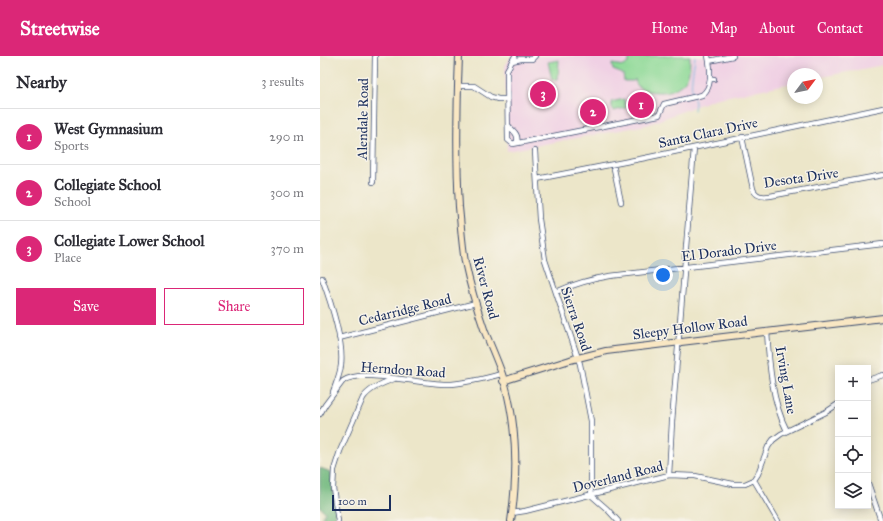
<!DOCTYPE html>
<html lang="en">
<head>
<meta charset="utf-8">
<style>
  body { margin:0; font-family:"IM FELL Great Primer",serif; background:#f2f2f3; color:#2b2b33 }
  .controls { position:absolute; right:12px; bottom:12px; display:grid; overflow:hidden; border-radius:0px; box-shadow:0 2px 10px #0003 }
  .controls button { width:36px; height:36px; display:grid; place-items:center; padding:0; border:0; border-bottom:1px solid #e1e1e2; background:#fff; color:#2b2b33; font:20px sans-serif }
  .compass { position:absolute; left:467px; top:12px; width:36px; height:36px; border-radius:50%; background:#fff; box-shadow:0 2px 10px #0003; rotate:58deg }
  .scale { position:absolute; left:12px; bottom:10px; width:59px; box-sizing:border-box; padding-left:4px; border:2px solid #1b2f5e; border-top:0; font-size:11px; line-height:14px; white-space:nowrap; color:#1b2f5e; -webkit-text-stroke:3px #f7f3e8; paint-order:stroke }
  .you { position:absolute; left:343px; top:219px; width:14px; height:14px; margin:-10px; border:3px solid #fff; border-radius:50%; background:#1a73e8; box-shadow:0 0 0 6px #1a73e833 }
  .badge { display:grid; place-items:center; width:26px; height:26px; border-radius:50%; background:#db2777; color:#fff; font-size:13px; font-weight:700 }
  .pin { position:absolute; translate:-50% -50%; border:2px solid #fff; box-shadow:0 1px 4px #0006 }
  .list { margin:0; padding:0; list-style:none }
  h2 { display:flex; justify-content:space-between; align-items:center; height:52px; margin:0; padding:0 16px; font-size:17px }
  h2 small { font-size:13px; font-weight:400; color:#7c7c81 }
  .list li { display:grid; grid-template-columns:26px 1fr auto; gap:12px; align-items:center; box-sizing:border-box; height:56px; padding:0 16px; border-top:1px solid #e1e1e2 }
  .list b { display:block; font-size:15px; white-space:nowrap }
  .list p { margin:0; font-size:13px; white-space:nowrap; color:#7c7c81 }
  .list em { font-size:13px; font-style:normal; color:#7c7c81 }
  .actions { display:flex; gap:8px; padding:12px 16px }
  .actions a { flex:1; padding:9px 0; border:1px solid #db2777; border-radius:0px; text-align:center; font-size:14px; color:#db2777 }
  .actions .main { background:#db2777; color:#fff }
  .icon { flex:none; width:22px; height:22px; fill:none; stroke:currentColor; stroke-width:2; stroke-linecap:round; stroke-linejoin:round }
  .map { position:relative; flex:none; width:563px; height:465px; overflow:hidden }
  header { display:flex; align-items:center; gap:24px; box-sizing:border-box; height:56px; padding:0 20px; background:#db2777; color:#fff }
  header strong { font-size:19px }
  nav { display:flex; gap:22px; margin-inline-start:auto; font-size:14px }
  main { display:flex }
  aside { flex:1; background:#fff }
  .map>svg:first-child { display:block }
  .built { fill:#f0d0e4 }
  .green { fill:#8dd996; stroke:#54847a }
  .forest { fill:#72b97f; stroke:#46746e }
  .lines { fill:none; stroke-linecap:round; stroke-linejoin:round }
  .stream { stroke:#5fb1da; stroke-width:1 }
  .street-casing { stroke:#3a4a6e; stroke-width:6 }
  .secondary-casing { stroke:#3a4a6e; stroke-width:8 }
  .street { stroke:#fff; stroke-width:4.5 }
  .secondary { stroke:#f9e7c3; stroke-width:6 }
  .labels { text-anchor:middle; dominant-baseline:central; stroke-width:3; stroke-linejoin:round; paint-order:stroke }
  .street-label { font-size:14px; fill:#1b2f5e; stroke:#f7f3e8 }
</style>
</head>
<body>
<header>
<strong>Streetwise</strong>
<nav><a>Home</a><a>Map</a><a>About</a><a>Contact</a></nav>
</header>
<main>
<aside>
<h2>Nearby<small>3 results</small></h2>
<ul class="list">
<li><span class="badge">1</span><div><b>West Gymnasium</b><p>Sports</p></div><em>290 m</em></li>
<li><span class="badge">2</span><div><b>Collegiate School</b><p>School</p></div><em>300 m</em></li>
<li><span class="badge">3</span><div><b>Collegiate Lower School</b><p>Place</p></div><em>370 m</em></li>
</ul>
<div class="actions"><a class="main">Save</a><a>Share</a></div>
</aside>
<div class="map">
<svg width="563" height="465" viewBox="0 0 563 465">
  <rect width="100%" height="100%" fill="#f7f3e8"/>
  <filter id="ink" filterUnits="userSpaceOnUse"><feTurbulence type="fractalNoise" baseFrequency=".025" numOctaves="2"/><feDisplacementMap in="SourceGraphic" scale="8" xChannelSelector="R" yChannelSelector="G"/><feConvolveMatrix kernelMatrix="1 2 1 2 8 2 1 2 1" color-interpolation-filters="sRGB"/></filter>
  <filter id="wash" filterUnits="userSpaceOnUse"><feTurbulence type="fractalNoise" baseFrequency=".012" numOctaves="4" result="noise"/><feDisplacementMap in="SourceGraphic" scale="16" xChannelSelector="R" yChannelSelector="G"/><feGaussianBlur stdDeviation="0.9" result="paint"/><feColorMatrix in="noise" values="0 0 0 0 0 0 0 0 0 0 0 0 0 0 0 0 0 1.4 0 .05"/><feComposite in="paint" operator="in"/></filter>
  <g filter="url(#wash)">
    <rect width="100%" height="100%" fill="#ece6c9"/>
    <!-- built -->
    <path class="built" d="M 191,0 L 562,0 L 563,9 L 497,22 L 497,18 L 473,18 L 473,27 L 394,43 L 327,69 L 187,95 L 185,10 Z"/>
    <!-- green -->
    <path class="green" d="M 309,0 L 370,0 C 370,8 370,18 365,25 C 363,28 353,35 349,35 C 346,36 343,36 340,36 C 330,36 316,35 315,23 L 314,25 L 304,25 L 303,18 L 293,14 L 292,8 L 304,10 L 309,6 Z
      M 239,4 L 238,23 L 232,24 L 228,6 Z
      M 304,43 L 306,52 L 293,55 L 291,46 Z"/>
    <!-- forest -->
    <path class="forest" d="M 0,412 L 11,416 L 16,465 L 1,465 L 5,456 L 0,451 Z"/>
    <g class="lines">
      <!-- stream -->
      <path class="stream" d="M 373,40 C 369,27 374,14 375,0
        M 374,54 L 375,47 L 374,43"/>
    </g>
  </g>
  <g filter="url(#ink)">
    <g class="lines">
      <!-- street casing -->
      <g class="street-casing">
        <path id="street" d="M 388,0 L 389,5 L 413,0
          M 192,5 L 201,3 L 212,3 L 215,0
          M 389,5 L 390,13 L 390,23 L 394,23
          M 138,30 L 154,30 L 171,41 L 178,43 L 187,43
          M 188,69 C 192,75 199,77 197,86 L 193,88 L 188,84 L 187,14 L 195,0
          M 422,81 L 433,133 C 436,141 443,141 450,140 L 563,119
          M 193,88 L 339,59 L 344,48 L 382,39 C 388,34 389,30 390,23
          M 215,95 L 219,163 L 225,204 L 260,308 L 271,365 L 271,439 L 287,453 L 298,465
          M 293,108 L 301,146
          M 217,123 L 325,102 L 563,52
          M 53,126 L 55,0
          M 2,222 C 10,244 24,286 21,309 C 20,319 16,327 13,336
          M 236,236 C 254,228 271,223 290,220 L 563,188
          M 447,275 C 449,308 452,346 467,375
          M 19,282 L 156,247
          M 548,324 L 563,319
          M 0,358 L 5,349 L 23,325 C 43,311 104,330 130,328 C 147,327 165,322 182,318
          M 349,419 L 352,366 L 374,92
          M 434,424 L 458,465
          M 548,427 L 561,465
          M 192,457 L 205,455 L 349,419 L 375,420 L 413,428 L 425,428 L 434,424 L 438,418 L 448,391 L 453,384 L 461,378 L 506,356 L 518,348
          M 18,465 L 13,432 L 14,414 L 20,395 L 43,342 C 50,332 62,327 74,323"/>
      </g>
      <!-- secondary casing -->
      <g class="secondary-casing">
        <path id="secondary" d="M 139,0 C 137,51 136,101 139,151 C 141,170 142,188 145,206 C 150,230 157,253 165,276 C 171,290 177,304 182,318 C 197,365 198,417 191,465
          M 183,325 L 250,304 L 286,295 L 563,262"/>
      </g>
      <!-- street -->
      <use href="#street" class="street"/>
      <!-- secondary -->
      <use href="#secondary" class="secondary"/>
    </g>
  </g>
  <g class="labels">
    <!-- street labels -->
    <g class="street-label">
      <text transform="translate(43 63) rotate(-89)">Alendale Road</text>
      <text transform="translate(388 77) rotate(-12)">Santa Clara Drive</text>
      <text transform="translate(481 122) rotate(-8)">Desota Drive</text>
      <text transform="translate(409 195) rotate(-7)">El Dorado Drive</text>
      <text transform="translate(166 232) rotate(75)">River Road</text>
      <text transform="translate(85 254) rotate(-14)">Cedarridge Road</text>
      <text transform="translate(256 263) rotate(71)">Sierra Road</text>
      <text transform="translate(370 272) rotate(-7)">Sleepy Hollow Road</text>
      <text transform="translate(83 314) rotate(4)">Herndon Road</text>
      <text transform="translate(466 324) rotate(80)">Irving Lane</text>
      <text transform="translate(298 421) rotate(-14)">Doverland Road</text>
    </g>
  </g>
</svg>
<div class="controls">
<button>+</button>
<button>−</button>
<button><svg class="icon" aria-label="locate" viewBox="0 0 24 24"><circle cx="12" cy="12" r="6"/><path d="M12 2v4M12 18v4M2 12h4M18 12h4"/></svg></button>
<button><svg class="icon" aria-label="layers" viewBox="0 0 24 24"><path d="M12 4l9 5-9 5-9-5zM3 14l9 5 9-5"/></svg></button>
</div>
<svg class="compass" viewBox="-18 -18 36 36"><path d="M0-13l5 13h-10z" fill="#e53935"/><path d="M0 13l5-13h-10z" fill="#7c7c81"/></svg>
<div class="scale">100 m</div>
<div class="you"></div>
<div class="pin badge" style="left:321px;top:49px">1</div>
<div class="pin badge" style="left:273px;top:56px">2</div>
<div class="pin badge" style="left:223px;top:38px">3</div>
</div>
</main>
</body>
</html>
